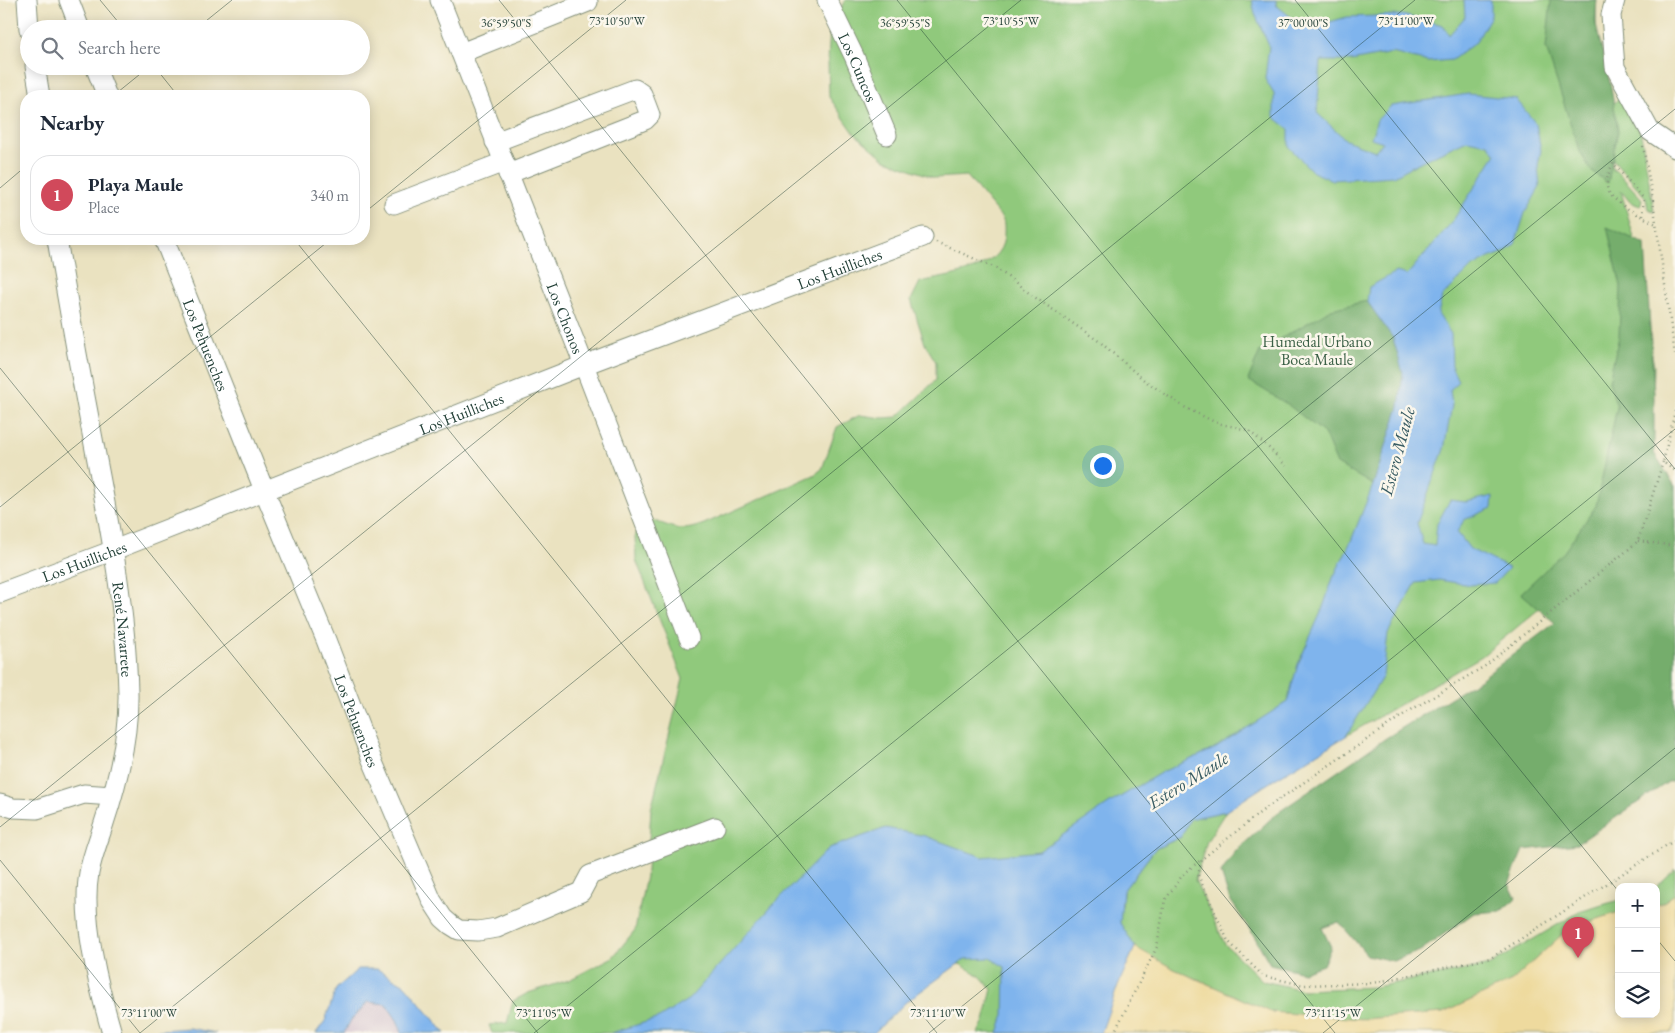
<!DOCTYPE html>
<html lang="en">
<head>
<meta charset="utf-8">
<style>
  body { margin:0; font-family:"EB Garamond",serif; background:#f2f2f3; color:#1f2937 }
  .controls { position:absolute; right:15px; bottom:15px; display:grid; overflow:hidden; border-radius:10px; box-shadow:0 2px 12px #0003 }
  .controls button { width:45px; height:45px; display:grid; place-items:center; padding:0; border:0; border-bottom:1px solid #e0e1e3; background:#fff; color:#1f2937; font:25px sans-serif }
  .you { position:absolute; left:1102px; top:465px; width:18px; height:18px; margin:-12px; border:4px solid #fff; border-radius:50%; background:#1a73e8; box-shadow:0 0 0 8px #1a73e833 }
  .badge { display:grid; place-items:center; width:32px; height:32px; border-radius:50%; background:#d1495b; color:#fff; font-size:16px; font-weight:700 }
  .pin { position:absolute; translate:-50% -41px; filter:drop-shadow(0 1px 2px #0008) }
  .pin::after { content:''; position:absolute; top:26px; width:18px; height:15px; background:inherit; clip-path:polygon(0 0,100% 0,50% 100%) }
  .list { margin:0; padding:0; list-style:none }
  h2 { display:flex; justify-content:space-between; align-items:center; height:65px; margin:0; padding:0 20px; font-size:21px }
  h2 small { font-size:16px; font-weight:400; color:#747a83 }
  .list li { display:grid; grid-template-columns:32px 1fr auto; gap:15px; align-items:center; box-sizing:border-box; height:80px; margin:0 10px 10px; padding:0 10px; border:1px solid #e0e1e3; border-radius:20px }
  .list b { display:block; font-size:19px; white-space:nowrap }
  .list p { margin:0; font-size:16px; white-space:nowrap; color:#747a83 }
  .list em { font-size:16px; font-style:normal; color:#747a83 }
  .icon { flex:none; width:28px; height:28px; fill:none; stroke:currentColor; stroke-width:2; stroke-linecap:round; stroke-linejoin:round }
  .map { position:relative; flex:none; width:1675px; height:1033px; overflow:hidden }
  .search { position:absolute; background:#fff; box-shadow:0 2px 12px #0003; left:20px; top:20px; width:350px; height:55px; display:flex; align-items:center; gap:12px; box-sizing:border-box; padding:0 18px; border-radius:28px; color:#747a83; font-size:19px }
  .panel { position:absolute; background:#fff; box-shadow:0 2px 12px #0003; left:20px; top:90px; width:350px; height:155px; border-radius:20px }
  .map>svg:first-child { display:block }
  .industrial { fill:#d0bdcc }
  .green { fill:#90c97c; stroke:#588358; fill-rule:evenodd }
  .forest { fill:#74ad6c; stroke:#4a7550 }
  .sand { fill:#eeda9e; stroke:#868c69 }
  .water { fill:#7fb4ed; stroke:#4f7890 }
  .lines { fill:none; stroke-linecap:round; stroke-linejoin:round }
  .stream { stroke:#7fb4ed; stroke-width:4 }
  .minor-casing { stroke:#84907a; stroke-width:21 }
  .path { stroke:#84907a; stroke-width:2.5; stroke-dasharray:1 4; stroke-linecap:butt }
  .minor { stroke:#fff; stroke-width:19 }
  .ticks { fill:none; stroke:#1f3d34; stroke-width:1; stroke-opacity:0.45 }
  .labels { text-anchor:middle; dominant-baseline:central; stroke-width:5; stroke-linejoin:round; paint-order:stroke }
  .street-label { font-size:16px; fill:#1f3d34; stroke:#fbf7ec }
  .park-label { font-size:16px; fill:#3b6046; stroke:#fbf7ec }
  .water-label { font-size:18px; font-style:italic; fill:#375b62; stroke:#fbf7ec }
  .ticks-label { font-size:12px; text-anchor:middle; fill:#1f3d34; stroke:#fbf7ec; stroke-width:5; stroke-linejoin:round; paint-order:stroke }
</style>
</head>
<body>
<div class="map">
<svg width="1675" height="1033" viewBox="0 0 1675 1033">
  <rect width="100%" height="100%" fill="#fbf7ec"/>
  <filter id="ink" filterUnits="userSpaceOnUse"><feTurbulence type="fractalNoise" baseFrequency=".02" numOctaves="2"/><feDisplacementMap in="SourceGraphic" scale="10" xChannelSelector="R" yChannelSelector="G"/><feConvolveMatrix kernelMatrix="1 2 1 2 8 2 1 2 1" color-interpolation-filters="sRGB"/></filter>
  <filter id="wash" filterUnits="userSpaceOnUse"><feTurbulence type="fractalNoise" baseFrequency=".0096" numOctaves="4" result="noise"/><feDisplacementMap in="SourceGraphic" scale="20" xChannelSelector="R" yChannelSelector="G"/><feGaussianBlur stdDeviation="1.12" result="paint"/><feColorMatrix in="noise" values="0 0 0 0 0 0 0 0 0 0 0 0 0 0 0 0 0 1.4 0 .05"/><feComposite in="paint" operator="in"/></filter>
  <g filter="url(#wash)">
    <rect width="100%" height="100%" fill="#eae2c0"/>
    <!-- industrial -->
    <path class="industrial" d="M 368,1002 L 386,1003 L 397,1020 L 402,1033 L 344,1033 L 351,1020 Z"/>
    <!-- green -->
    <path class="green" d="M 845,0 L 1596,0 C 1597,57 1595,116 1614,171 L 1615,169 L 1642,199 L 1640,206 L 1630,202 L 1621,191 L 1634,238 L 1645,318 L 1654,366 L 1653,400 L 1635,472 L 1531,601 L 1539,609 L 1482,656 L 1346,736 L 1350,729 L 1203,816 L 1226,811 L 1207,841 L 1195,880 L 1225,944 L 1263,981 L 1303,990 L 1375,987 L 1490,965 L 1579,912 L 1619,900 L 1619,912 L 1568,929 L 1512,981 L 1443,1013 L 1363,1019 L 1271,1012 L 1174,969 L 1154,958 L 1098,1033 L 978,1033 L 984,1021 L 992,989 L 980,976 L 960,964 L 939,968 L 860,1033 L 492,1033 L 489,1025 L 507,1023 L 513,1001 L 528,993 L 569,980 L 613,957 L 635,930 L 647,871 L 651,809 L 683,679 L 636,560 L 635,536 L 638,527 L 651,520 C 676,527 677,534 704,524 L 814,475 L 822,469 L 837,427 L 860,415 L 882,418 L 897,417 L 936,380 L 936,362 L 925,344 L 911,300 L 920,282 C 947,276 1001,271 1004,237 C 1004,230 1005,224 1002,218 L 967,176 L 935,178 L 886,160 L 855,134 L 829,97 L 828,61 L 830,28 ZM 1181,837 L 1155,849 L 1123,891 L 1122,907 L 1118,892 L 1147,849 Z
      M 1623,94 L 1639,122 L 1654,211 L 1648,209 L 1646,198 L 1611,157 L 1604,113 Z
      M 1675,869 L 1675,894 L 1662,903 L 1656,905 L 1656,887 Z"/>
    <!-- forest -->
    <path class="forest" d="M 1551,0 L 1597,0 L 1595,21 L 1611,87 L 1618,131 L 1608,183 L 1591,171 L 1579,150 L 1546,48 Z
      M 1607,227 L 1645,244 L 1654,393 L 1654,453 L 1675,486 L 1675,780 L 1668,782 L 1577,844 L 1523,850 L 1509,884 L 1516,898 L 1501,911 L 1474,913 L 1420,951 L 1393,961 L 1367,955 L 1339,922 L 1322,928 L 1331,947 L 1323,965 L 1303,972 L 1270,964 L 1254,936 L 1229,898 L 1221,873 L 1234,853 L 1276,814 L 1386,738 L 1482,678 L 1555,623 L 1521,593 L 1564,552 L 1596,506 L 1617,407 L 1609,381 L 1619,336 L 1621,286 Z
      M 1367,301 L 1393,338 L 1404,373 L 1399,407 L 1373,485 L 1337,464 L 1324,433 L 1287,404 L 1248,380 L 1260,351 L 1331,309 Z"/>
    <!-- sand -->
    <path class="sand" d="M 1675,894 L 1675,1027 L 1671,1033 L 1101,1033 L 1118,985 L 1135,947 L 1174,969 L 1271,1012 L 1363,1019 L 1443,1013 L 1512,981 L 1568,929 L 1619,912 L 1619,1014 L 1656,1014 L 1656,905 L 1662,903 Z"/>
    <!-- water -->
    <path class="water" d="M 1252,0 L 1276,0 L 1276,5 L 1301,25 L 1319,25 L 1347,17 L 1402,15 L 1443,25 L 1449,35 L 1465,17 L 1464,0 L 1491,0 L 1491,16 L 1476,42 L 1452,60 L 1428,62 L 1392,53 L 1351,61 L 1321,61 L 1317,113 L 1346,140 L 1375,151 L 1383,142 L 1371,138 L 1377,120 L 1391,106 L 1468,94 L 1516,99 L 1536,124 L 1541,150 L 1538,166 L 1540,187 L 1525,213 L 1515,244 L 1505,252 L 1489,258 L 1471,268 L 1442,297 L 1438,314 L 1451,334 L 1452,368 L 1458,381 L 1450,390 L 1452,405 L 1444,449 L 1417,523 L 1423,544 L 1435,546 L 1437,524 L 1450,500 L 1466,502 L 1493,496 L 1492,508 L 1464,520 L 1457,532 L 1470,549 L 1509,568 L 1495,583 L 1470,585 L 1439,580 L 1416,583 L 1388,633 L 1383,676 L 1346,736 L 1275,779 L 1226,811 L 1190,819 L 1181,837 L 1155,849 L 1123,891 L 1120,923 L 1135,947 L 1118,985 L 1101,1033 L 998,1033 L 1004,1015 L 1005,967 L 990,958 L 965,959 L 906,1002 L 874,1033 L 611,1033 L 659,1018 L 689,999 L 774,904 L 829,848 L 886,828 L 925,836 L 983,857 L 1039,851 L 1110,803 L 1162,772 L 1216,748 L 1287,702 L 1298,664 L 1322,610 L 1333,578 L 1351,541 L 1373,485 L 1399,407 L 1403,373 L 1393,338 L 1367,301 L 1369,287 L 1396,272 L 1407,275 L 1452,222 L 1496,154 L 1488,144 L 1467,140 L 1422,161 L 1394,176 L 1332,180 L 1313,172 L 1289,147 L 1289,129 L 1274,117 L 1274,94 L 1265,79 L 1269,46 L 1255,14 Z
      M 358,969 L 377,969 L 405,985 L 445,1033 L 402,1033 L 397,1020 L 386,1004 L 368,1002 L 351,1020 L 344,1033 L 316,1033 L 325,1021 L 336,989 Z
      M 189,1028 L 216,1033 L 156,1033 L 148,1031 Z"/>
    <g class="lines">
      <!-- stream -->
      <path class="stream" d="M 129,1033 L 134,1031 L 151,1031"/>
    </g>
  </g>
  <g filter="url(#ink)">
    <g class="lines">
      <!-- minor casing -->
      <g class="minor-casing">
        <g id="minor">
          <path d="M 27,0 L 29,29"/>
          <path d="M 69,0 L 80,29"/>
          <path id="s1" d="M 440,0 L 584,365 L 689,638"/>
          <path id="s2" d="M 827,0 L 854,56 L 887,135"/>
          <path d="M 1615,0 L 1611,15 L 1615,67 L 1650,131 L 1675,148"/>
          <path d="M 461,53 L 588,2"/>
          <path d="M 35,66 L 40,96"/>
          <path d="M 95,66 L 107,96"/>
          <path d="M 495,142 L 635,89 L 642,94 L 650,115 L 645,120 L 508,174"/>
          <path d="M 394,204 L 504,162"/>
          <path id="s3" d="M 57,239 C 69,311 82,383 96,455 C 111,533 126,612 128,692 C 129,736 118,781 104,823 C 99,839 92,856 89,873 C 81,918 99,989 112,1033"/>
          <path id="s4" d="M 164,239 L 264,490 L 326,640 L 372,760 L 432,901 L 443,918 L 451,925 L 459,930 L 478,931 L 497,928 L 581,892 L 590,875 L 715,827"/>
          <path id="s5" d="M 0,593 L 114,550 L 584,365 L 923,237"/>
          <path d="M 0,804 L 13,808 L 37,809 L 84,794 L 112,796"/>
        </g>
      </g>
      <!-- path -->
      <path class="path" d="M 1643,146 L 1653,201 L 1675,355
        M 1642,216 L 1644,199 L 1613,163 C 1610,170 1606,178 1607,186 C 1608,202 1642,216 1656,224
        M 936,242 L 996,268 L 1033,296 L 1100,342 L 1144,380 L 1184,407 L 1217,423 L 1248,430 L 1269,448 L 1286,466
        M 1675,411 L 1663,462 L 1675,471
        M 1663,462 L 1638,541 L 1629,549 L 1485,666 L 1406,713 L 1262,811 L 1202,859 L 1198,875 L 1228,941 L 1263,976 L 1303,985 L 1373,983 L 1491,958 L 1675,840
        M 1638,541 L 1675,546
        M 1114,1033 L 1157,947 L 1165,900 L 1184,873 L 1201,860"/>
      <!-- minor -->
      <use href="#minor" class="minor"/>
    </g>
  </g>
  <!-- ticks -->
  <path class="ticks" d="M 100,0 L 124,29M 499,0 L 1335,1033M 897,0 L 1619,892M 1295,0 L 1675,469M 196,29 L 232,0M 154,66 L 178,96M 113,96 L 150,66M 0,188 L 26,166M 364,213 L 626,0M 294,239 L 937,1033M 0,368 L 538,1033M 0,507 L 331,239M 0,827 L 1021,0M 0,860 L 140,1033M 1656,938 L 1675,961M 140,1033 L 1415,0M 534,1033 L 1675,109M 929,1033 L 1675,429M 1323,1033 L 1675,748"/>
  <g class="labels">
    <!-- street labels -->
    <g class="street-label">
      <text stroke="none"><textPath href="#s2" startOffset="74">Los Cuncos</textPath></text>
      <text stroke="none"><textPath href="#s5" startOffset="900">Los Huilliches</textPath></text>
      <text stroke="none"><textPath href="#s1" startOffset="342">Los Chonos</textPath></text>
      <text stroke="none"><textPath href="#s4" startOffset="114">Los Pehuenches</textPath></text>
      <text stroke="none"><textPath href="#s5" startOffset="495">Los Huilliches</textPath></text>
      <text stroke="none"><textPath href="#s5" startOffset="90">Los Huilliches</textPath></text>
      <text stroke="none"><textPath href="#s3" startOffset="396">René Navarrete</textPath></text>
      <text stroke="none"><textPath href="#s4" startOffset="519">Los Pehuenches</textPath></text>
    </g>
    <!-- park labels -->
    <g class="park-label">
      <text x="1317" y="341">Humedal Urbano<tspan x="1317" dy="18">Boca Maule</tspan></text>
    </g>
    <!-- water labels -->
    <g class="water-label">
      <text transform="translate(1397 451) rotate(-75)">Estero Maule</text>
      <text transform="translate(1188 780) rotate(-32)">Estero Maule</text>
    </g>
  </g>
  <g class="ticks-label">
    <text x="617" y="25">73°10'50"W</text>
    <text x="1011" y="25">73°10'55"W</text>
    <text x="1406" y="25">73°11'00"W</text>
    <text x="1303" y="27">37°00'00"S</text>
    <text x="506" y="27">36°59'50"S</text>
    <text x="905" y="27">36°59'55"S</text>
    <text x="149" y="1017">73°11'00"W</text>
    <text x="544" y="1017">73°11'05"W</text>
    <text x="938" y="1017">73°11'10"W</text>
    <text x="1333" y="1017">73°11'15"W</text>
  </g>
</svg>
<div class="controls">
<button>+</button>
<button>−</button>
<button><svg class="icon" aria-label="layers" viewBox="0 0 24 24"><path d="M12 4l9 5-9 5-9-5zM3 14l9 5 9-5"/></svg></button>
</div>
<div class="you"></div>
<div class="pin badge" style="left:1578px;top:958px">1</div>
<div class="search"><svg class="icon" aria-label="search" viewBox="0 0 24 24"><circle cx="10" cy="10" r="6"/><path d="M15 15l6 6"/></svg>Search here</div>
<section class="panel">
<h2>Nearby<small></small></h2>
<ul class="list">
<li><span class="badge">1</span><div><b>Playa Maule</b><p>Place</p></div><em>340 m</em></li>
</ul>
</section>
</div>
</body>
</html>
